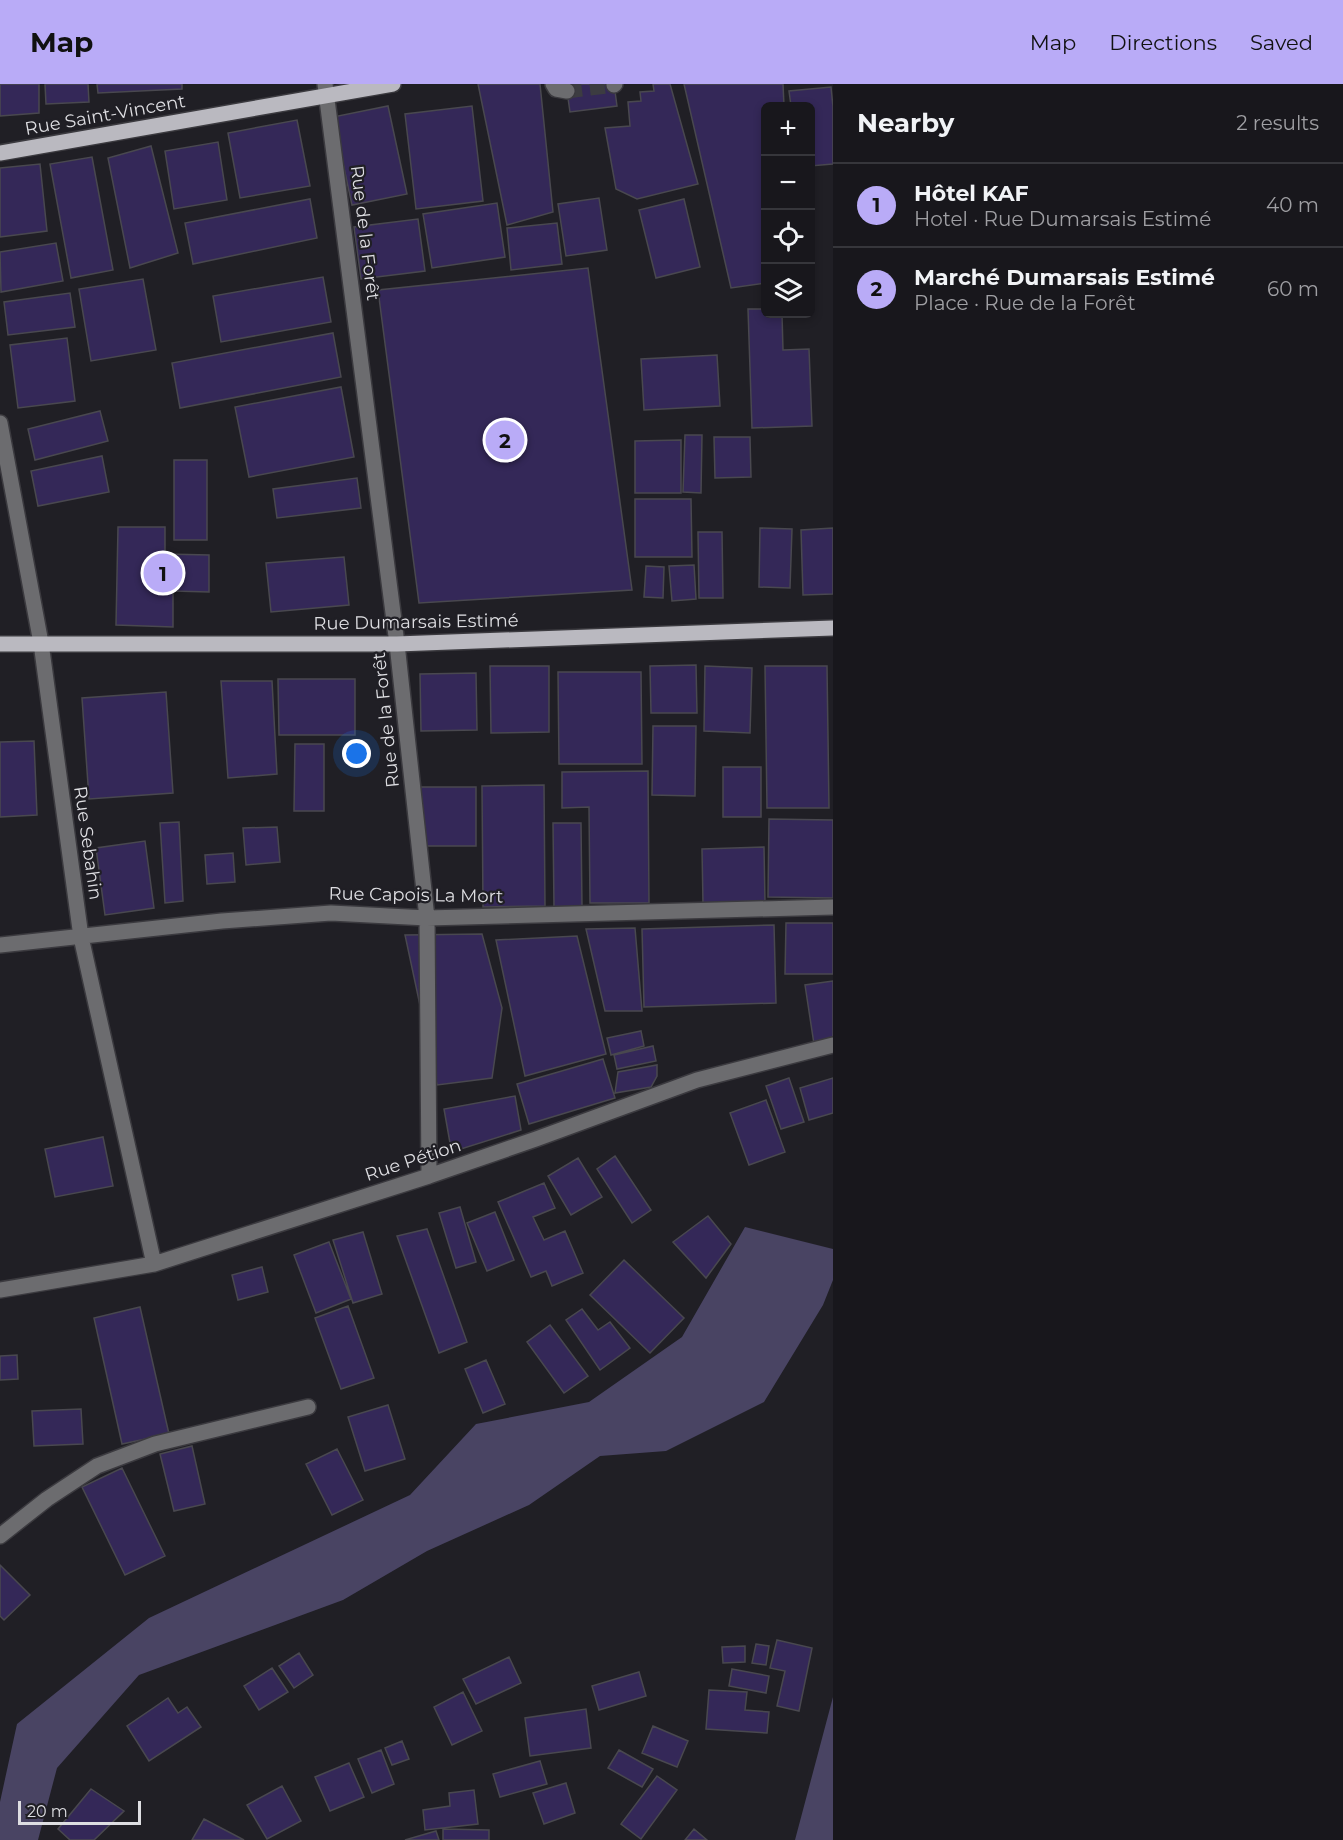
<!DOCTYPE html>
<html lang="en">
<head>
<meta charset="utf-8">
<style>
  body { margin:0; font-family:Montserrat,sans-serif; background:#212025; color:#f1f3f6 }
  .controls { position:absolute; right:18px; top:18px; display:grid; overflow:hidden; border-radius:9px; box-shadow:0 3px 9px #0003 }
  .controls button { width:54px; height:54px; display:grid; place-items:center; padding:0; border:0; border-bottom:2px solid #36363b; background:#18171c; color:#f1f3f6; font:30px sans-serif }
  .scale { position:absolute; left:18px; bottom:15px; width:123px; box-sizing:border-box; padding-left:6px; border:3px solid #dedee2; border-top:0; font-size:16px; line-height:21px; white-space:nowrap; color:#dedee2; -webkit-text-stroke:4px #201f25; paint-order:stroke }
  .you { position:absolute; left:357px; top:670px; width:21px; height:21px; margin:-15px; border:4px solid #fff; border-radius:50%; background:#1a73e8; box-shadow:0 0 0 9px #1a73e833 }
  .badge { display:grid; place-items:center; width:39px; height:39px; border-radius:50%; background:#b9abf7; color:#111; font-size:20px; font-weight:700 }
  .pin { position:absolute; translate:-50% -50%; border:3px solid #fff; box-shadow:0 2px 6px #0006 }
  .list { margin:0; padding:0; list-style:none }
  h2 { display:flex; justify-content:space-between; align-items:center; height:78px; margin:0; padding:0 24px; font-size:26px }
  h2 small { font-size:20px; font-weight:400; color:#9f9fa3 }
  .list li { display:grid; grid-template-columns:39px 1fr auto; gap:18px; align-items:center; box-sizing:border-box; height:84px; padding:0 24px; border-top:2px solid #36363b }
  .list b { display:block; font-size:22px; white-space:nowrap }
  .list p { margin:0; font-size:20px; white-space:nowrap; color:#9f9fa3 }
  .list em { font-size:20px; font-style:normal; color:#9f9fa3 }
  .icon { flex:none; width:33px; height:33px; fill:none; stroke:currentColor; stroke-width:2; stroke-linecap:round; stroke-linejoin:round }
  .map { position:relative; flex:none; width:833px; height:1756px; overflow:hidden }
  header { display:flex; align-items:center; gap:36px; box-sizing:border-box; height:84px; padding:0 30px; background:#b9abf7; color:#111 }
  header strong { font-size:28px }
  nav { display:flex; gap:33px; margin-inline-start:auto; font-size:21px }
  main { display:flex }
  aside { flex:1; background:#18171c }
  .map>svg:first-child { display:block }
  .green { fill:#494463 }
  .building { fill:#342858; stroke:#49484f; stroke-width:1.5 }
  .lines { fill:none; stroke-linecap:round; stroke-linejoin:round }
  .minor-tunnel { stroke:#3c3c41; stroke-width:15; stroke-dasharray:15 8; stroke-linecap:butt }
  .minor-casing { stroke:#3b3a3f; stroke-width:18 }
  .major-casing { stroke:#3b3a3f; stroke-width:18 }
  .minor { stroke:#6c6c6f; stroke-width:15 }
  .major { stroke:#bab9c0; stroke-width:15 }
  .labels { text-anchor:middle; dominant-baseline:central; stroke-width:4.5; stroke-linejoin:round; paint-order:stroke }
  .street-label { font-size:18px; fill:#dedee2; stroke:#201f25 }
</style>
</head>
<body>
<header>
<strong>Map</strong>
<nav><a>Map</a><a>Directions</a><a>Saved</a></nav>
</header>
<main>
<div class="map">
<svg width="833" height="1756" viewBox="0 0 833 1756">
  <rect width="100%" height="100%" fill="#201f25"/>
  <!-- green -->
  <path class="green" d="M 745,1143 L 833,1165 L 833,1196 L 823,1221 L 764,1318 L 666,1367 L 600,1372 L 529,1421 L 427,1467 L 343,1516 L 139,1591 L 57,1684 L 38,1756 L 0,1756 L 0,1718 L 17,1640 L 149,1534 L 410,1411 L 476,1340 L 589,1318 L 682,1253 Z
    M 833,1613 L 833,1756 L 795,1756 Z"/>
  <!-- building -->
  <path class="building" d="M 0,0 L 39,0 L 39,29 L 0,32 Z
    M 45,0 L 88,0 L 89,18 L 46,20 Z
    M 97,0 L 182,0 L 182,5 L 98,9 Z
    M 478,0 L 540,0 L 553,128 L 507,141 Z
    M 566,0 L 614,0 L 617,22 L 570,28 Z
    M 653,0 L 670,0 L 698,100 L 637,115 L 616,105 L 605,44 L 630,42 L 628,18 L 641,17 L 640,8 L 654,7 Z
    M 684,0 L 783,0 L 784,22 L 766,22 L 766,199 L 731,204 Z
    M 831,3 L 833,23 L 833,80 L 810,82 L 810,22 L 791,22 L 789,7 Z
    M 388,22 L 407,110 L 352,121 L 333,33 Z
    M 472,22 L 483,117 L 416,125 L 405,30 Z
    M 297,36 L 310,102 L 240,114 L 228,49 Z
    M 218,58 L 227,116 L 174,125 L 165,67 Z
    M 151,62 L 178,169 L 130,184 L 108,74 Z
    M 92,73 L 113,186 L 71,194 L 50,80 Z
    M 40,80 L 47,147 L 0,153 L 0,84 Z
    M 599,114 L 607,166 L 566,172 L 558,120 Z
    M 310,115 L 317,154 L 193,180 L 185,139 Z
    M 684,115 L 700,183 L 656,194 L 639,126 Z
    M 497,119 L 505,173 L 432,184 L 423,130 Z
    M 418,135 L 425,187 L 361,195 L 354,143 Z
    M 557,139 L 562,180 L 511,186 L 507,144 Z
    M 56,159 L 63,197 L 1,208 L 0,168 Z
    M 588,184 L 632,506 L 419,519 L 378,206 Z
    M 323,193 L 331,238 L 221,258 L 213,212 Z
    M 143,195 L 156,266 L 91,277 L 79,205 Z
    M 70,209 L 75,243 L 8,251 L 4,218 Z
    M 748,225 L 766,225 L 766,230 L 782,230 L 783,266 L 809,265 L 812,342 L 752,344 Z
    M 333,249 L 341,293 L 180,324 L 172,279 Z
    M 67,254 L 75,317 L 18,324 L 10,261 Z
    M 717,271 L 720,322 L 644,326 L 641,275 Z
    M 341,303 L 354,373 L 249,393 L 235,323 Z
    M 100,327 L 108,357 L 35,376 L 28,345 Z
    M 685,351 L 702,351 L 701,409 L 683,408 Z
    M 714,353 L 750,353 L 751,393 L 715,394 Z
    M 681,356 L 681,409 L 635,409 L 635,357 Z
    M 102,372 L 109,408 L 38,422 L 31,387 Z
    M 174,376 L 207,376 L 207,456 L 174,456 Z
    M 357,394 L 361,424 L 277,434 L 273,405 Z
    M 635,415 L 691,415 L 692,473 L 635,473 Z
    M 118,443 L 165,443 L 165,470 L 209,471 L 209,508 L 173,507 L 173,543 L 116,541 Z
    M 760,444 L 792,445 L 790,504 L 759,503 Z
    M 833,444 L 833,510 L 803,511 L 801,446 Z
    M 698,448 L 722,448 L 723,514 L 699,514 Z
    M 344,473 L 349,521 L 271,528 L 266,479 Z
    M 694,481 L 696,515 L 672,517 L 669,482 Z
    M 646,482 L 664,483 L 663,514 L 644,513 Z
    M 696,581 L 697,629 L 651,629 L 650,582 Z
    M 490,582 L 549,582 L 549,648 L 491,649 Z
    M 705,582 L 752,584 L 750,649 L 704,647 Z
    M 765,582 L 827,582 L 829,724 L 767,724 Z
    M 558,588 L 641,588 L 642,680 L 559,680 Z
    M 476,589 L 477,646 L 421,647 L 420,590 Z
    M 278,595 L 355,595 L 355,651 L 279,651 Z
    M 221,597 L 272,597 L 277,690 L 228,694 Z
    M 166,608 L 173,709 L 89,715 L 82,614 Z
    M 653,642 L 696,642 L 695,712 L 652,711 Z
    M 34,657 L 37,731 L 0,733 L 0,658 Z
    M 295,660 L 324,660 L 324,727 L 294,727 Z
    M 723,683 L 761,683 L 761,733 L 723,733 Z
    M 648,687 L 649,819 L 590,819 L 589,723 L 562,724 L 562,688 Z
    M 544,701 L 545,822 L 483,823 L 482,702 Z
    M 421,703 L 476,703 L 476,762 L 421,762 Z
    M 769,735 L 833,736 L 833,814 L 768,813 Z
    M 179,738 L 183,817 L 165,819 L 160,739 Z
    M 553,739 L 581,739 L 582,823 L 554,824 Z
    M 277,743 L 280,778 L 246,781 L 243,744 Z
    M 145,757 L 154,824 L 105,831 L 96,764 Z
    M 764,763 L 765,819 L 703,820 L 702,765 Z
    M 233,769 L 235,798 L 207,800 L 205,771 Z
    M 786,839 L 833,839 L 833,890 L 785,890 Z
    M 774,841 L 776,919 L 644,923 L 642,845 Z
    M 635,844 L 642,927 L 605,927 L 586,845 Z
    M 482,850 L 502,924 L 492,994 L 437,1001 L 405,851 Z
    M 577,852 L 606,970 L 525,992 L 496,856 Z
    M 833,897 L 833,956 L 814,960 L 805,901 Z
    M 641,947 L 644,962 L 611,971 L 607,954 Z
    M 653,962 L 656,977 L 617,985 L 614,971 Z
    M 603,975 L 615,1014 L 529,1040 L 517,1000 Z
    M 657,981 L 657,992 L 651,1003 L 615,1009 L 618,988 Z
    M 789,994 L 804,1038 L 781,1045 L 766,1002 Z
    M 833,994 L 833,1029 L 809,1036 L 800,1004 Z
    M 515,1012 L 521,1046 L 461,1065 L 450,1059 L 444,1025 Z
    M 766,1016 L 785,1068 L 749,1081 L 730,1029 Z
    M 103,1053 L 113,1102 L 55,1113 L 45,1065 Z
    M 615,1072 L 651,1126 L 632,1139 L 597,1085 Z
    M 578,1074 L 602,1113 L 571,1131 L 548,1092 Z
    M 544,1099 L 555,1124 L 533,1133 L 544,1156 L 565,1147 L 583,1189 L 552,1202 L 546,1187 L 531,1193 L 498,1118 Z
    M 460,1123 L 476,1178 L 456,1184 L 439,1129 Z
    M 495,1128 L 514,1176 L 487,1187 L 467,1139 Z
    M 708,1132 L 731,1160 L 706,1194 L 673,1158 Z
    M 427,1145 L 467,1258 L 439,1269 L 397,1152 Z
    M 363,1148 L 382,1210 L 353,1219 L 333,1156 Z
    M 329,1158 L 351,1215 L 316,1229 L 294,1171 Z
    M 624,1176 L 684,1234 L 650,1269 L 590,1211 Z
    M 262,1183 L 268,1208 L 238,1216 L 232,1191 Z
    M 348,1222 L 374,1294 L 341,1305 L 315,1234 Z
    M 140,1223 L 169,1350 L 122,1360 L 94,1234 Z
    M 582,1225 L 598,1246 L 610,1238 L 630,1264 L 600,1286 L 566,1236 Z
    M 550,1241 L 588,1292 L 564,1309 L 527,1258 Z
    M 17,1271 L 18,1295 L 0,1296 L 0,1272 Z
    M 486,1276 L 505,1320 L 483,1329 L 465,1285 Z
    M 388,1321 L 405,1375 L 365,1387 L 348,1333 Z
    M 81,1325 L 83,1360 L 34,1362 L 32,1327 Z
    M 192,1362 L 205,1420 L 174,1427 L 160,1370 Z
    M 337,1365 L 363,1416 L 332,1431 L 306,1380 Z
    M 122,1384 L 165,1472 L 125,1491 L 82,1403 Z
    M 0,1481 L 30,1511 L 4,1536 L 0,1532 Z
    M 777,1556 L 812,1564 L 799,1627 L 777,1622 L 785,1587 L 770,1584 Z
    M 756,1560 L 769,1562 L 766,1581 L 752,1579 Z
    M 745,1562 L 745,1578 L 723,1579 L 722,1563 Z
    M 299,1569 L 313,1591 L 294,1604 L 279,1582 Z
    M 509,1573 L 521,1599 L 476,1620 L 463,1595 Z
    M 272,1584 L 288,1608 L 259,1626 L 244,1602 Z
    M 732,1585 L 769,1592 L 766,1609 L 729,1602 Z
    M 639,1588 L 646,1612 L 599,1626 L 592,1602 Z
    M 709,1606 L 747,1608 L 745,1626 L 769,1628 L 767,1649 L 706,1645 Z
    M 463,1608 L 482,1647 L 452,1661 L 434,1623 Z
    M 168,1614 L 178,1629 L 187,1623 L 201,1643 L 149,1677 L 127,1642 Z
    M 586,1625 L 591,1664 L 530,1672 L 525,1634 Z
    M 653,1642 L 688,1657 L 677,1683 L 642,1669 Z
    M 402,1657 L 409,1675 L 392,1681 L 385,1664 Z
    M 381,1666 L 394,1700 L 372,1709 L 358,1675 Z
    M 619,1666 L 653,1685 L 642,1703 L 608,1684 Z
    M 540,1677 L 547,1700 L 500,1713 L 493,1690 Z
    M 349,1679 L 364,1713 L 330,1727 L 315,1693 Z
    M 657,1692 L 677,1706 L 641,1755 L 621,1740 Z
    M 566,1699 L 575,1729 L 544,1740 L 533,1709 Z
    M 282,1702 L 301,1737 L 267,1755 L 247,1721 Z
    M 91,1705 L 124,1727 L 94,1756 L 70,1756 L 58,1745 Z
    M 474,1706 L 478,1740 L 425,1746 L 423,1726 L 450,1722 L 449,1709 Z
    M 204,1735 L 244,1756 L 192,1756 Z
    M 443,1745 L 489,1746 L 489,1756 L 443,1756 Z
    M 694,1745 L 707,1756 L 685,1756 Z
    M 436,1747 L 439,1756 L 405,1756 Z"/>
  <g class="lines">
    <!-- minor-tunnel -->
    <path class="minor-tunnel" d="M 567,7 L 614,1"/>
    <!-- minor casing -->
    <g class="minor-casing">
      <path id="minor" d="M 325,0 L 397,560 L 427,834 L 429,1092
        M 553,0 L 556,5 L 567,7
        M 614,1 L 615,0
        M 0,339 L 41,559 L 81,853 L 154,1180
        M 0,861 L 222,837 L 331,829 L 427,834 L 833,823
        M 0,1206 L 154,1180 L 429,1092 L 536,1055 L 697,996 L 833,961
        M 0,1452 L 47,1415 L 97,1382 L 155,1360 L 308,1323"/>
    </g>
    <!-- major casing -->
    <g class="major-casing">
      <path id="major" d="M 0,69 L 393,0
        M 0,560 L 397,560 L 833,544"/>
    </g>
    <!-- minor -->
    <use href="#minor" class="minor"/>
    <!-- major -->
    <use href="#major" class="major"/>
  </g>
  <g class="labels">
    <!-- street labels -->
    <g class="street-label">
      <text transform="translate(105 31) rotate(-10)">Rue Saint-Vincent</text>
      <text transform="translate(365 149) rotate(83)">Rue de la Forêt</text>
      <text transform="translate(416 538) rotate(-1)">Rue Dumarsais Estimé</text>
      <text transform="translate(386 636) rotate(-96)">Rue de la Forêt</text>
      <text transform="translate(88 759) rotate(82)">Rue Sebahin</text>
      <text transform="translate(416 811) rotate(1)">Rue Capois La Mort</text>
      <text transform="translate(413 1076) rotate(-18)">Rue Pétion</text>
    </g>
  </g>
</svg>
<div class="controls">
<button>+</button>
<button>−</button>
<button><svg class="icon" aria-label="locate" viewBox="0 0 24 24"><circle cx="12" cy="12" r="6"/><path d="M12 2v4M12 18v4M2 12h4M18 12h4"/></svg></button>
<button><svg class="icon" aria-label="layers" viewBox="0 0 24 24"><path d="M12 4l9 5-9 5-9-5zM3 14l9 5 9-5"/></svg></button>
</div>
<div class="scale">20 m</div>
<div class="you"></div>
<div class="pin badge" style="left:163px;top:489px">1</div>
<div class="pin badge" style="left:505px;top:356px">2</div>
</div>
<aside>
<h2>Nearby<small>2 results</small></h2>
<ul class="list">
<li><span class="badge">1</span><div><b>Hôtel KAF</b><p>Hotel · Rue Dumarsais Estimé</p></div><em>40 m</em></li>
<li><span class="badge">2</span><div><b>Marché Dumarsais Estimé</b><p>Place · Rue de la Forêt</p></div><em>60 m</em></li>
</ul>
</aside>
</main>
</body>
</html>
